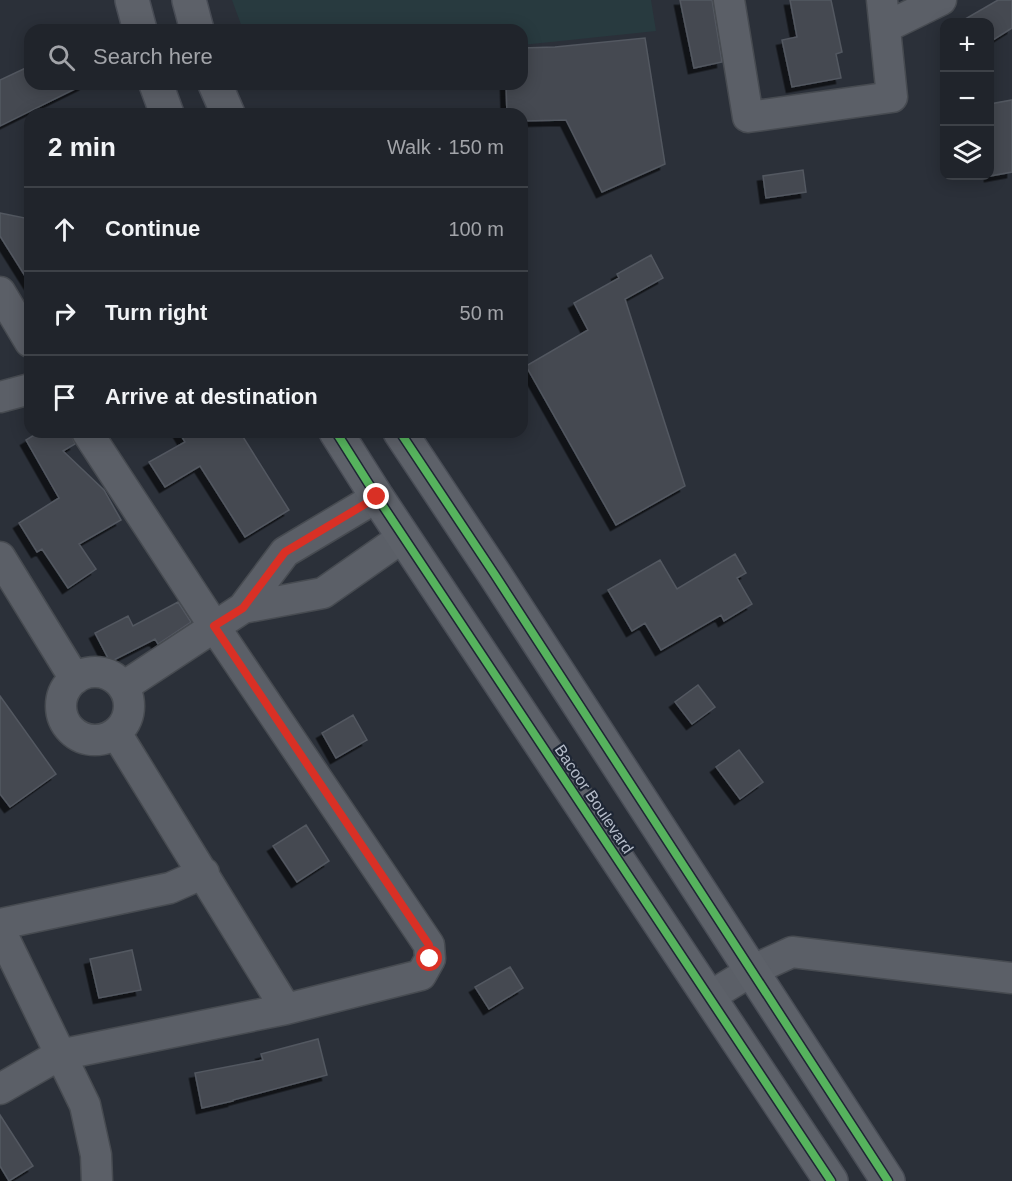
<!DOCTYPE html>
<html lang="en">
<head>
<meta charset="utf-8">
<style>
  body { margin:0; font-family:Helvetica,sans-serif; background:#2d3037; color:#f1f3f6 }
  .controls { position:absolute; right:18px; top:18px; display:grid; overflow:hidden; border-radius:12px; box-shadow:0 3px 15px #0003 }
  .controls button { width:54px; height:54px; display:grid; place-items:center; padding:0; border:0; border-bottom:2px solid #3d4147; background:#20242b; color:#f1f3f6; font:30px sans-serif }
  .stop { position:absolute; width:18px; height:18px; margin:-14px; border:4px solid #d93025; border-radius:50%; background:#fff }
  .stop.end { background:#d93025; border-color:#fff; box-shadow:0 2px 6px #0008 }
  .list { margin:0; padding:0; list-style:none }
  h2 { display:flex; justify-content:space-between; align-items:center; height:78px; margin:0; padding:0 24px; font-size:26px }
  h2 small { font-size:20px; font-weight:400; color:#a2a4a9 }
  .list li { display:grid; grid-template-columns:39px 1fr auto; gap:18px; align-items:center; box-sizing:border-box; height:84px; padding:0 24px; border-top:2px solid #3d4147 }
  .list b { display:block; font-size:22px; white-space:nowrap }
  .list em { font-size:20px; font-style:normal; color:#a2a4a9 }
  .icon { flex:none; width:33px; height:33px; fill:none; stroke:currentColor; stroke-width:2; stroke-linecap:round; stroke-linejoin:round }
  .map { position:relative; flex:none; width:1012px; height:1181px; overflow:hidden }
  .search { position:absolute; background:#20242b; box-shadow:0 3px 15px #0003; left:24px; top:24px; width:504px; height:66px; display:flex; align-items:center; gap:15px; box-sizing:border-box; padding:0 21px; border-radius:18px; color:#a2a4a9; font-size:22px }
  .panel { position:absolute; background:#20242b; box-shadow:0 3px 15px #0003; left:24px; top:108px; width:504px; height:330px; border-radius:18px }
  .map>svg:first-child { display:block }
  .green { fill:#283a3f }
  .building { fill:#454951; stroke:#535861; stroke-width:1.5; filter:url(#shadow) }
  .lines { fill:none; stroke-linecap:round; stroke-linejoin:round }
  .minor-casing { stroke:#474b51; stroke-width:33 }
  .primary-casing { stroke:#494d56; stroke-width:36 }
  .minor { stroke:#5b5f67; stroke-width:30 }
  .primary { stroke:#5d6169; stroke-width:33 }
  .cycleway-casing { stroke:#1e2634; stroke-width:11 }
  .cycleway { stroke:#56b35d; stroke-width:8 }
  .route { stroke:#d93025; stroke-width:8 }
  .labels { text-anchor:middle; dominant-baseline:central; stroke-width:4.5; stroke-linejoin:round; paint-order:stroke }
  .street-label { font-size:16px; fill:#b5bcc9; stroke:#1e2634 }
</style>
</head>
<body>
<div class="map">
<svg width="1012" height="1181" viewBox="0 0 1012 1181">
  <defs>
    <filter id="shadow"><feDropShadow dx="-5.5" dy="5.5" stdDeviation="0" flood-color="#0009"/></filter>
  </defs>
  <rect width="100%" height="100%" fill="#2b3039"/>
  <!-- green -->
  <path class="green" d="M 232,0 L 651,0 L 656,31 L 522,45 L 522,30 L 243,30 Z"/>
  <!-- building -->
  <path class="building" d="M 680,0 L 712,0 L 722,62 L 694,68 Z
    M 790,0 L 831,0 L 842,52 L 836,54 L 841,78 L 792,87 L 782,40 L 797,37 Z
    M 998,0 L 1012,0 L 1012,28 L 990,42 L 990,22 L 960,22 Z
    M 645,38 L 665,164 L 602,192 L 566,120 L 522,121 L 522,114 L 507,114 L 506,84 L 522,84 L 522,48 L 555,47 Z
    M 30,66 L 30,84 L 85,84 L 0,126 L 0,80 Z
    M 1012,100 L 1012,172 L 990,176 L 990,104 Z
    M 803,170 L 806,192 L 766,198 L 763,176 Z
    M 0,213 L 30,219 L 30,284 L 0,236 Z
    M 651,255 L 663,278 L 625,299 L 685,486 L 616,525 L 526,366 L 588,330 L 574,303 L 619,278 L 617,274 Z
    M 39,432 L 70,432 L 75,444 L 63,451 L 104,490 L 121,520 L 79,544 L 96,569 L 68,588 L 42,549 L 37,552 L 19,523 L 59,498 L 26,440 Z
    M 179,432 L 240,432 L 289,510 L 245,537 L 200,466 L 165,487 L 149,462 L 185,442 Z
    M 735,554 L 746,573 L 737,578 L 752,604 L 724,621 L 721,615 L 661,650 L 645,623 L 632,631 L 608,590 L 660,560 L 677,589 Z
    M 178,602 L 191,622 L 158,644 L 155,639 L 110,662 L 95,633 L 128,616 L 133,626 Z
    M 698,685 L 715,707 L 692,724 L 675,702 Z
    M 0,696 L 56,774 L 10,807 L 0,794 Z
    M 353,715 L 367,740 L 336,758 L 322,733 Z
    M 739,750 L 763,782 L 740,799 L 716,767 Z
    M 306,825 L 329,861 L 297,882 L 273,846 Z
    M 132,950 L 141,990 L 99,998 L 90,959 Z
    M 510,967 L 523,988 L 489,1009 L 475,987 Z
    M 318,1039 L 327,1075 L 233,1100 L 233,1101 L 202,1108 L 195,1073 L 263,1060 L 261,1054 Z
    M 0,1115 L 33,1166 L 9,1181 L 0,1166 Z"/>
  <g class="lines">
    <!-- minor casing -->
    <g class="minor-casing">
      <path id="minor" d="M 729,0 L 748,117 L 892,97 L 882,0
        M 886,27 L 941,0
        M 0,292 L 30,342
        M 0,397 L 30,389
        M 0,557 L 75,679
        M 243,608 L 323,593 L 403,537
        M61 706a34 34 0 1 1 68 0a34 34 0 1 1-68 0Z
        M 123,687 L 243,608 L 285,552 L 377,497
        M 116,733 L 286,1009
        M 0,924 L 170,888 L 204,873
        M 0,930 L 85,1105 L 96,1155 L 97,1181
        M 709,997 L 753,970 L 792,952 L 1012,978
        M 0,1089 L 59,1055 L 286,1009 L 421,975 L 430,959 L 429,945 L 214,626 L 87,432"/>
    </g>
    <!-- primary casing -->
    <g class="primary-casing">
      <path id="primary" d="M 132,0 L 140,30
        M 189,0 L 197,30
        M 156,84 L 167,114
        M 215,84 L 228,114
        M 336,432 L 377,497 L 831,1181
        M 400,432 L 495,575 L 888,1181"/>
    </g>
    <!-- minor -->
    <use href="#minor" class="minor"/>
    <!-- primary -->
    <use href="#primary" class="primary"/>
    <!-- cycleway casing -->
    <g class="cycleway-casing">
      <path id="cycleway" d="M 336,432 L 377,497 L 831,1181
        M 400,432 L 495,575 L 888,1181"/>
    </g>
    <!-- cycleway -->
    <use href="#cycleway" class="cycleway"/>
  </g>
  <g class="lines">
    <!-- route -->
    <path class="route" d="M 377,497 L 285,552 L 243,608 L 214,626 L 429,945 L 430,959"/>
  </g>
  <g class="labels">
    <!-- street labels -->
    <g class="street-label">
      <text transform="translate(594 799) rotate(56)">Bacoor Boulevard</text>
    </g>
  </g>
</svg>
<div class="controls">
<button>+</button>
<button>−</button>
<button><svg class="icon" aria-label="layers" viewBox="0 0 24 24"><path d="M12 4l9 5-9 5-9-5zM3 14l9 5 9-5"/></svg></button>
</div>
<div class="stop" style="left:430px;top:959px"></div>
<div class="stop end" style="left:377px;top:497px"></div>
<div class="search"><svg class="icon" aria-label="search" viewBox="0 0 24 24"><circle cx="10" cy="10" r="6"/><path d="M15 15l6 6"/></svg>Search here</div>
<section class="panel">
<h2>2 min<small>Walk · 150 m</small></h2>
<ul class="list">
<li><svg class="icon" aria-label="ahead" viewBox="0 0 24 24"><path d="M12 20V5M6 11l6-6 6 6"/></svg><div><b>Continue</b></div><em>100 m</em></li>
<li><svg class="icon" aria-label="right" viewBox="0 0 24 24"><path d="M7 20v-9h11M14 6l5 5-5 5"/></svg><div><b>Turn right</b></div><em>50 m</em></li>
<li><svg class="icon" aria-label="arrive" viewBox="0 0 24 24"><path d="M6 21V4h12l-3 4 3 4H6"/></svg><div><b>Arrive at destination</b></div></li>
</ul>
</section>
</div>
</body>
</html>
